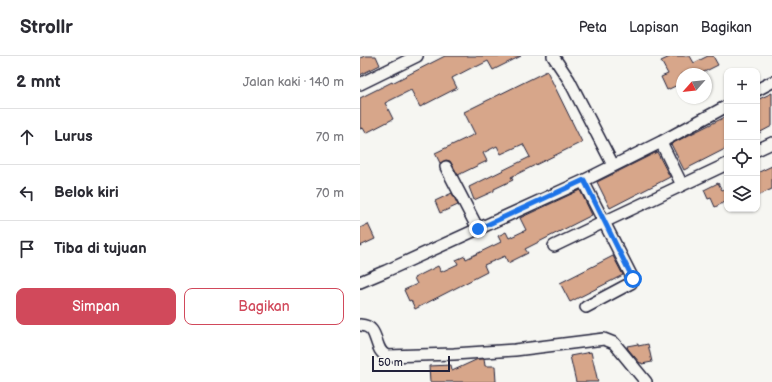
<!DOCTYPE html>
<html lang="id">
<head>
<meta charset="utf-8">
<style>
  body { margin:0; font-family:"Balsamiq Sans",sans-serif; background:#f7f7f7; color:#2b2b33 }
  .controls { position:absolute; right:12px; top:12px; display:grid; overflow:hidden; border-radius:8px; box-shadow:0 1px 3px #0004 }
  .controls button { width:36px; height:36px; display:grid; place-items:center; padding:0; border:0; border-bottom:1px solid #e1e1e2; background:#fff; color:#2b2b33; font:20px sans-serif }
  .compass { position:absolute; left:316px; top:12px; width:36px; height:36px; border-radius:50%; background:#fff; box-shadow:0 1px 3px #0004; rotate:243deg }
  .scale { position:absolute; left:12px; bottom:10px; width:78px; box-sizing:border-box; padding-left:4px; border:2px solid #22223b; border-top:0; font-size:11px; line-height:14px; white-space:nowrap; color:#22223b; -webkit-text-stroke:3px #f6f6f2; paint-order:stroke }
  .stop { position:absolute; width:12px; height:12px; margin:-9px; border:3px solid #1a73e8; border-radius:50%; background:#fff }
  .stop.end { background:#1a73e8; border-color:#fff; box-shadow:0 1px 4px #0008 }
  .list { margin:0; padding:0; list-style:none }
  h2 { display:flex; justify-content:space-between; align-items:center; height:52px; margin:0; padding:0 16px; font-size:17px }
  h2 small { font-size:13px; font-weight:400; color:#7c7c81 }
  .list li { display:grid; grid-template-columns:26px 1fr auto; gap:12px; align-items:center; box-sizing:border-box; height:56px; padding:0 16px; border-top:1px solid #e1e1e2 }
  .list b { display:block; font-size:15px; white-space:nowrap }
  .list em { font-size:13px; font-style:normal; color:#7c7c81 }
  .actions { display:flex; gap:8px; padding:12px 16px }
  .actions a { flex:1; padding:9px 0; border:1px solid #d1495b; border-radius:8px; text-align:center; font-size:14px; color:#d1495b }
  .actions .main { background:#d1495b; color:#fff }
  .icon { flex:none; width:22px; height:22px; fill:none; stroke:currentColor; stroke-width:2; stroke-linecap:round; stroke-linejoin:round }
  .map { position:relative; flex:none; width:412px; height:326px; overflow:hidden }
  header { display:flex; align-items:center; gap:24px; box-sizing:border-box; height:56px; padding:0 20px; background:#fff; border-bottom:1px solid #e1e1e2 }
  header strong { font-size:19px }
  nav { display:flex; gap:22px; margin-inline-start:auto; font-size:14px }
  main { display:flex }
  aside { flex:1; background:#fff }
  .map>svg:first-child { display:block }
  .building { fill:#d7a68a; stroke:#22223b }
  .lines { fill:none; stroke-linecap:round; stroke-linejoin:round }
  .minor-casing { stroke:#22223b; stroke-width:14 }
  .minor { stroke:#f6f6f2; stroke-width:11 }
  .route { stroke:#1a73e8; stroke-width:5 }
</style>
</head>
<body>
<header>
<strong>Strollr</strong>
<nav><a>Peta</a><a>Lapisan</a><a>Bagikan</a></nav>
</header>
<main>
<aside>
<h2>2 mnt<small>Jalan kaki · 140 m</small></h2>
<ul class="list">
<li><svg class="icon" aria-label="ahead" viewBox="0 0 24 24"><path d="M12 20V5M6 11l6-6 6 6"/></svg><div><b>Lurus</b></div><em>70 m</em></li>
<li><svg class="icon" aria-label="left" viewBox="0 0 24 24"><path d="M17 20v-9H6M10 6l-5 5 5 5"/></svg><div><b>Belok kiri</b></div><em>70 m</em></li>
<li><svg class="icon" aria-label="arrive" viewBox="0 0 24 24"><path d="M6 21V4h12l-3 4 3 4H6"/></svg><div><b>Tiba di tujuan</b></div></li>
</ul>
<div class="actions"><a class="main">Simpan</a><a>Bagikan</a></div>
</aside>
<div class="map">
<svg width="412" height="326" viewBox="0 0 412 326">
  <rect width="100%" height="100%" fill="#f6f6f2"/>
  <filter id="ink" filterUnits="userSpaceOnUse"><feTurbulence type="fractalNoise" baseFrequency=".025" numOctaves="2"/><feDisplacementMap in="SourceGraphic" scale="8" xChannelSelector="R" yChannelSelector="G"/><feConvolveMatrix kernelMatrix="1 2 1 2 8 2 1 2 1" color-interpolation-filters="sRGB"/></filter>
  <g filter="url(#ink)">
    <!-- building -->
    <path class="building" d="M 5,0 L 16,0 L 20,9 L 0,19 L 0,2 Z
      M 85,0 L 161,0 L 133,14 L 128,5 L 116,11 L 115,10 L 92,22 L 97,32 L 60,51 L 51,34 L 25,47 L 33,63 L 6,77 L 3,72 L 0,73 L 0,42 L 32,26 L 32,27 Z
      M 312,0 L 330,0 L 334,7 L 348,0 L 353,0 L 358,9 L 340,18 L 322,18 L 322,27 L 307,34 L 301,21 L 308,18 L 301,5 Z
      M 187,15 L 222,86 L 151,121 L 153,124 L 134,133 L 134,135 L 114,144 L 109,131 L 170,101 L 163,88 L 141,98 L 137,90 L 123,97 L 127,105 L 98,119 L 90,105 L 86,104 L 80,107 L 75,97 L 115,78 L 104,56 Z
      M 412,37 L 412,70 L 397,78 L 397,44 Z
      M 367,60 L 367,92 L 324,114 L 311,88 Z
      M 297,96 L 310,121 L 250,152 L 237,126 Z
      M 412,110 L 412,133 L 397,140 L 397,117 Z
      M 358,127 L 362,134 L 367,132 L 367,145 L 355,151 L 351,142 L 348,143 L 344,134 Z
      M 220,134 L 232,159 L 165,193 L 168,197 L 148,207 L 145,200 L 124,209 L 127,216 L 55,253 L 51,244 L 49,245 L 44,234 L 57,228 L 54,222 L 78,210 L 81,216 L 98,208 L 96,204 L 105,200 L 106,203 L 141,186 L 138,180 L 146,176 L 149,182 L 166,174 L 160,162 Z
      M 92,137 L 98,149 L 80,157 L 75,145 Z
      M 8,168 L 15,183 L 0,190 L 0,172 Z
      M 253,200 L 263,219 L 210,246 L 200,227 Z
      M 278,288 L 278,290 L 288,288 L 292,306 L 282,308 L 282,307 L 280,307 L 268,293 L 267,290 Z
      M 231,296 L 238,326 L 216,326 L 210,300 Z
      M 118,303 L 124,303 L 125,310 L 135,310 L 136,326 L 70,326 L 69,310 L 91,309 L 92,315 Z"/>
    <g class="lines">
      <!-- minor casing -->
      <g class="minor-casing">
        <path id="minor" d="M 193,0 L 209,24 L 253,109
          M 0,28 L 57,0
          M 397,34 L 412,26
          M 301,86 L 322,129
          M 397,94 L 412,87
          M 86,111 L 118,173
          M 223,125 L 244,166 L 367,108
          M 194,190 L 244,166 L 273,223 L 271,227 L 226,251
          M 0,226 L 26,215 L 223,125 L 301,86 L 367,50
          M 0,269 C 21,270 12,294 27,300 L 94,298 L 155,294 L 244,283 L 254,287 L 286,326"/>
      </g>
      <!-- minor -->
      <use href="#minor" class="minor"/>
    </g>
  </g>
  <g class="lines" filter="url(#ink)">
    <!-- route -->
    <path class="route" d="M 118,173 L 224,124 L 273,223"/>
  </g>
</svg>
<div class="controls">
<button>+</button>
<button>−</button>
<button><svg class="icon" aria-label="locate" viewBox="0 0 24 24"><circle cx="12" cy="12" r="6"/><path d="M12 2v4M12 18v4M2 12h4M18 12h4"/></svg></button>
<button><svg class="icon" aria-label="layers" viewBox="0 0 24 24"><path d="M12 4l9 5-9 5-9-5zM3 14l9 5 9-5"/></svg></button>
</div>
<svg class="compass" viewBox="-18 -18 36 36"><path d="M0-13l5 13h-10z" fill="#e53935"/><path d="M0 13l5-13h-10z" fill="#7c7c81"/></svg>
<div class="scale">50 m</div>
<div class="stop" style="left:273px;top:223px"></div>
<div class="stop end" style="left:118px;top:173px"></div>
</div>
</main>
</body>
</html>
